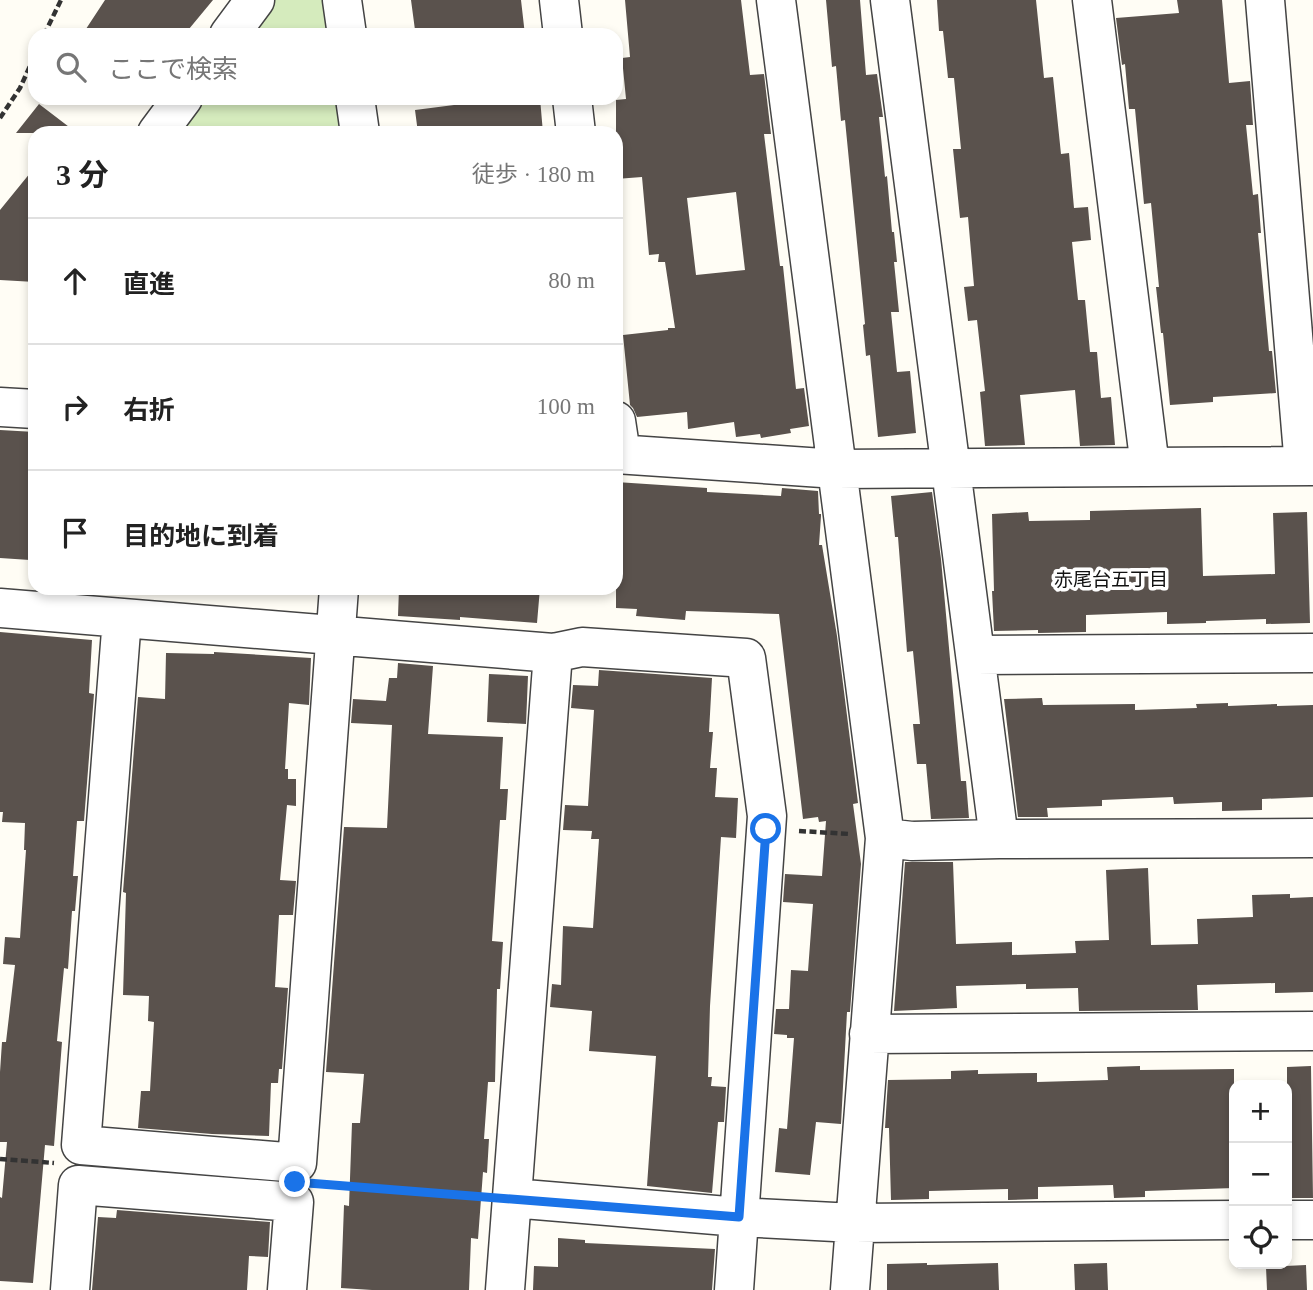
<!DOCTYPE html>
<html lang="ja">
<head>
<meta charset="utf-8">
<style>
  body { margin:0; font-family:"Times New Roman","Noto Sans JP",serif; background:#f2f2f2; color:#222 }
  .controls { position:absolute; right:21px; bottom:21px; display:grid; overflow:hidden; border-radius:14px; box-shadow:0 4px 10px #0003 }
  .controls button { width:63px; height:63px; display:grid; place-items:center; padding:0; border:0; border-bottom:2px solid #e0e0e0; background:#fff; color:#222; font:35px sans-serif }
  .stop { position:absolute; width:21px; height:21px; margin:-16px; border:5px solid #1a73e8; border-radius:50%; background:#fff }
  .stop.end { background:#1a73e8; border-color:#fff; box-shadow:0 2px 7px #0008 }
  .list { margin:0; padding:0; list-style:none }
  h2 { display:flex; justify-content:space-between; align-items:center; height:91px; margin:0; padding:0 28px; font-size:30px }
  h2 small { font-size:23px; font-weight:400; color:#767676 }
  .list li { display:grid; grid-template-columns:46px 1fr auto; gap:21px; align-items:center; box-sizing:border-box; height:126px; padding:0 28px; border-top:2px solid #e0e0e0 }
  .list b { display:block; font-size:26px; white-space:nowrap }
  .list em { font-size:23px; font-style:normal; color:#767676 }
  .icon { flex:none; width:38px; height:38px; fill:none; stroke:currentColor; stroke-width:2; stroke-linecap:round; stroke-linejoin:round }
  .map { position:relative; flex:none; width:1313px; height:1290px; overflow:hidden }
  .search { position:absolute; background:#fff; box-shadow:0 4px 10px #0003; left:28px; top:28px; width:595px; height:77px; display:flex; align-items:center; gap:18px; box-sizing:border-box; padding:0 24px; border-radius:21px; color:#767676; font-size:26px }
  .panel { position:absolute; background:#fff; box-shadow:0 4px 10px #0003; left:28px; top:126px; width:595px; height:469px; border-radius:21px }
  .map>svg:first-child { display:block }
  .green { fill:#d5ebbd }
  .building { fill:#5a524d; fill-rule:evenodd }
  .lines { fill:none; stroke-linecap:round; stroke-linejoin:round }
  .minor-casing { stroke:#444; stroke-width:41 }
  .path { stroke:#333; stroke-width:4.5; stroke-dasharray:7 3.5; stroke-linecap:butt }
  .minor { stroke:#fff; stroke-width:38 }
  .route { stroke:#1a73e8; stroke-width:9 }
  .labels { text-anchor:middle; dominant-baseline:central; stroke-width:7; stroke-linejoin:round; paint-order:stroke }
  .neighbourhood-label { font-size:19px; fill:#111; stroke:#fff }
</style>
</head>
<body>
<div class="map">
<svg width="1313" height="1290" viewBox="0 0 1313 1290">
  <rect width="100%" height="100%" fill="#fffdf5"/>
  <!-- green -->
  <path class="green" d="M 271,0 L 328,0 L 333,35 L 245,35 Z
    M 198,98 L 341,98 L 345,133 L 172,133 Z"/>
  <!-- building -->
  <path class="building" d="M 105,0 L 213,0 L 184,35 L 82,35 Z
    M 411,0 L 521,0 L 525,35 L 418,35 L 418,30 L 415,30 Z
    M 625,0 L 741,0 L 750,75 L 764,74 L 771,134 L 764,134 L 780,266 L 783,266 L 796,389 L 804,388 L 809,426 L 790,429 L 791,433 L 761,438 L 760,434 L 736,437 L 734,422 L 688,429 L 687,412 L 637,417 L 633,408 L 630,405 L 623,335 L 668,330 L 668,328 L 675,328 L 665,262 L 658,262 L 659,254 L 649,255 L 642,177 L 616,179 L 616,100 L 626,99 L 622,58 L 630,57 ZM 736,192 L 745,270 L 696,275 L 687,198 Z
    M 826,0 L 860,0 L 866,75 L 877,74 L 883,117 L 879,117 L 885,177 L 887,176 L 892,232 L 894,232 L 897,262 L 894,262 L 899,312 L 891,312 L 897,372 L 910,371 L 916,433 L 878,437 L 870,355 L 866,356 L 863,325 L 865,324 L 845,120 L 841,121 L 836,66 L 832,67 Z
    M 937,0 L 1036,0 L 1044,78 L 1053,77 L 1061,154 L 1069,153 L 1074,208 L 1088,207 L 1091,240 L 1072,242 L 1078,300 L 1085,300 L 1090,352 L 1097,352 L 1101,398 L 1111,397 L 1115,445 L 1080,446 L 1075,390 L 1020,395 L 1025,445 L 985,446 L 980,392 L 985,391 L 977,320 L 968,321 L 964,287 L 974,286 L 968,217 L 960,218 L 953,149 L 961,149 L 954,78 L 948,78 L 943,31 L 939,31 Z
    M 1177,0 L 1222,0 L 1229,83 L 1250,81 L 1253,125 L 1246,125 L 1253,195 L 1258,194 L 1261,233 L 1258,233 L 1269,351 L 1272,351 L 1276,393 L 1213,397 L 1213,402 L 1170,405 L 1163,333 L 1161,333 L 1156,287 L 1159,287 L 1151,203 L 1144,204 L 1135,109 L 1129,109 L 1125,64 L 1122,65 L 1116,18 L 1179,13 Z
    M 492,98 L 540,98 L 543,133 L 418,133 L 415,110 L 493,100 Z
    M 39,104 L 77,133 L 16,133 Z
    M 35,167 L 35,282 L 0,280 L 0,210 Z
    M 0,430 L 35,432 L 35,500 L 30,560 L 0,558 Z
    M 616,482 L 707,488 L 707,492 L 781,496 L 782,488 L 818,491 L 819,514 L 821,514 L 821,516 L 819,545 L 822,545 L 837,636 L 858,803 L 853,804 L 861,864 L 850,1012 L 847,1012 L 841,1124 L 816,1122 L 810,1175 L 775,1172 L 779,1128 L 787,1129 L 794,1038 L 787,1038 L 787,1035 L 774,1034 L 776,1009 L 789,1009 L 791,970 L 808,971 L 813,904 L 783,902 L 785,874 L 822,876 L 826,821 L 819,822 L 818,817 L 803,819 L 779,614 L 686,611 L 685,620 L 636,616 L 637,609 L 616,608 Z
    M 932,492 L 941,559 L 961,781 L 966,781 L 969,818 L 931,819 L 926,764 L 917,764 L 913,724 L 920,724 L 913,651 L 907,652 L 898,537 L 895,537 L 891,496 Z
    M 1201,508 L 1203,576 L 1275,574 L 1273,513 L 1307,512 L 1310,623 L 1266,624 L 1266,619 L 1206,621 L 1206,623 L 1167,624 L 1167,612 L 1086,615 L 1086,632 L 1038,633 L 1038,630 L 994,631 L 992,591 L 994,591 L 992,514 L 1028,512 L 1029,521 L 1090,520 L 1090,511 Z
    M 399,588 L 540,588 L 537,623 L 460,617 L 460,620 L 398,616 Z
    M 0,632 L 92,640 L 89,693 L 94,694 L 84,821 L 77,821 L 73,876 L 78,876 L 75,911 L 72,911 L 68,969 L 64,968 L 57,1041 L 62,1042 L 54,1146 L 45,1145 L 33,1283 L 0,1281 L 0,1197 L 2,1198 L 7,1142 L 0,1142 L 0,1072 L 2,1042 L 6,1042 L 15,965 L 3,964 L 5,937 L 20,938 L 26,850 L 24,850 L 25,823 L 2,822 L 3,812 L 0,812 Z
    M 214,652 L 311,658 L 309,705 L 289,703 L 285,769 L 288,769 L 288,779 L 296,779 L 296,806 L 287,805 L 280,880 L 296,881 L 293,915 L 279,915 L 275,987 L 288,988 L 282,1069 L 279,1069 L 278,1083 L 271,1083 L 269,1136 L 212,1134 L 138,1128 L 141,1091 L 150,1091 L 154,1022 L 148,1021 L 149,996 L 123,995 L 126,893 L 123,892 L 138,697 L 165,699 L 166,653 L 214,654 Z
    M 398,663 L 433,666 L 428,734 L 503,737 L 500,789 L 508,789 L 506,820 L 500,820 L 492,941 L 503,942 L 500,989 L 497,989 L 495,1082 L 488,1082 L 484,1139 L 489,1139 L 487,1173 L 483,1172 L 478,1239 L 471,1238 L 469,1290 L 372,1290 L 341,1288 L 344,1205 L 349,1206 L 352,1123 L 360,1123 L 364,1074 L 326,1072 L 344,827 L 387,828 L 392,725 L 351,723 L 353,699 L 386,701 L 389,678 L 397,678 Z
    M 599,670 L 712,678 L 709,732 L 713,732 L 710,768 L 717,768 L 715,797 L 738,798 L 736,838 L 721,837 L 710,1006 L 708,1077 L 712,1077 L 711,1086 L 726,1087 L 724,1122 L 718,1122 L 712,1193 L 647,1186 L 656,1056 L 589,1051 L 592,1011 L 550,1007 L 552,984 L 561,985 L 563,926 L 593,928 L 599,839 L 591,839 L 592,831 L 563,830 L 565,805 L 588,806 L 594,710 L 571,708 L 573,685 L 598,686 Z
    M 489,674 L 528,676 L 526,724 L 487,722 Z
    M 1042,698 L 1043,705 L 1135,704 L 1135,710 L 1197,708 L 1196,704 L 1228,703 L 1228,706 L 1277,704 L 1277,706 L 1313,705 L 1313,797 L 1262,799 L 1262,810 L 1222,811 L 1222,802 L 1174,804 L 1173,797 L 1102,800 L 1102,806 L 1047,808 L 1048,817 L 1018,817 L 1004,699 Z
    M 905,862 L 953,862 L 956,944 L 1012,942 L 1012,955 L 1076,953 L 1075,941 L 1109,940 L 1106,870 L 1148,868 L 1151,945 L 1198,944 L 1197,919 L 1253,917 L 1252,895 L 1290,894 L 1290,898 L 1313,897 L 1313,992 L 1275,993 L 1275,983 L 1197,985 L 1198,1010 L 1079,1011 L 1078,988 L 1026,989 L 1026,984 L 956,986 L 957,1008 L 894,1011 Z
    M 1140,1066 L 1140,1070 L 1234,1069 L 1234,1188 L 1145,1191 L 1145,1197 L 1114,1198 L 1113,1185 L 1038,1187 L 1038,1199 L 1008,1200 L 1008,1189 L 929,1191 L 929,1199 L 891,1200 L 889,1128 L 885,1128 L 888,1080 L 951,1079 L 951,1071 L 978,1070 L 978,1074 L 1037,1073 L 1037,1082 L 1108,1080 L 1107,1067 Z
    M 1311,1066 L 1313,1198 L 1287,1198 L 1287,1067 Z
    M 117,1210 L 270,1222 L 268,1257 L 249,1256 L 247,1290 L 92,1290 L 98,1217 L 116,1218 Z
    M 558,1238 L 585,1240 L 585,1243 L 715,1249 L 712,1290 L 533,1290 L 534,1266 L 558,1267 Z
    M 927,1263 L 927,1265 L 998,1263 L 999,1290 L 887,1290 L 887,1264 Z
    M 1107,1263 L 1108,1290 L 1075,1290 L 1074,1264 Z
    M 1306,1265 L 1307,1290 L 1267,1290 L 1266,1267 Z"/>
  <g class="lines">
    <!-- minor casing -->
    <g class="minor-casing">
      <path id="minor" d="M 342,0 L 347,35
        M 559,0 L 563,35
        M 776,0 L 885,838 L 850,1290
        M 890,0 L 999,839
        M 1092,0 L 1150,467
        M 1265,0 L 1304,466
        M 229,35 L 255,0
        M 355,98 L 360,133
        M 572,98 L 576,133
        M 157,133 L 183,98
        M 0,407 L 35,409
        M 616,421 L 621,454
        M 616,454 L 837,469 L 1313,466
        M 0,608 L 553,653 L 582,647 L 746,658 L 767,816 L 734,1290
        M 122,618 L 81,1145 L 297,1163 L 339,588
        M 975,655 L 1313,653
        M 885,838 L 912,841 L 999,839 L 1313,838
        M 869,1034 L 1313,1031
        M 512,1198 L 739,1217 L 854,1223 L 1234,1220
        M 1287,1220 L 1313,1220
        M 70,1290 L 78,1185 L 294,1202 L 287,1290
        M 505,1290 L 553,653"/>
    </g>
    <!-- path -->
    <path class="path" d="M 44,35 L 61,0
      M 0,118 L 20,88 L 35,55
      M 799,831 L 850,834
      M 0,1159 L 54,1163
      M 325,1184 L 480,1196"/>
    <!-- minor -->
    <use href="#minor" class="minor"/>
  </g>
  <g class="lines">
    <!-- route -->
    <path class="route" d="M 295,1182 L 739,1217 L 766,829"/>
  </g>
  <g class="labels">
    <!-- neighbourhood labels -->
    <g class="neighbourhood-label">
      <text x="1111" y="579">赤尾台五丁目</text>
    </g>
  </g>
</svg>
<div class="controls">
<button>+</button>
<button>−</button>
<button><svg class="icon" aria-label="locate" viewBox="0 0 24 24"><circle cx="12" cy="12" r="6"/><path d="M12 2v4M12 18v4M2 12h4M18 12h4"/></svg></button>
</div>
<div class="stop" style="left:766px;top:829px"></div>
<div class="stop end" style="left:295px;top:1182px"></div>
<div class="search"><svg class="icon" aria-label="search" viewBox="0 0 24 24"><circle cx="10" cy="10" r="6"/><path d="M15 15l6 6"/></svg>ここで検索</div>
<section class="panel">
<h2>3 分<small>徒歩 · 180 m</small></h2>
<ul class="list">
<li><svg class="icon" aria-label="ahead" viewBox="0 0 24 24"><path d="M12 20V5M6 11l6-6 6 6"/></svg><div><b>直進</b></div><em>80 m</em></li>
<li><svg class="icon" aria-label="right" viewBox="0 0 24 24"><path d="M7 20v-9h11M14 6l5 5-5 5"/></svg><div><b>右折</b></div><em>100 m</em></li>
<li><svg class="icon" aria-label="arrive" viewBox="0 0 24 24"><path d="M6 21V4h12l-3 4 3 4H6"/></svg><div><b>目的地に到着</b></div></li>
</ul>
</section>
</div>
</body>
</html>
